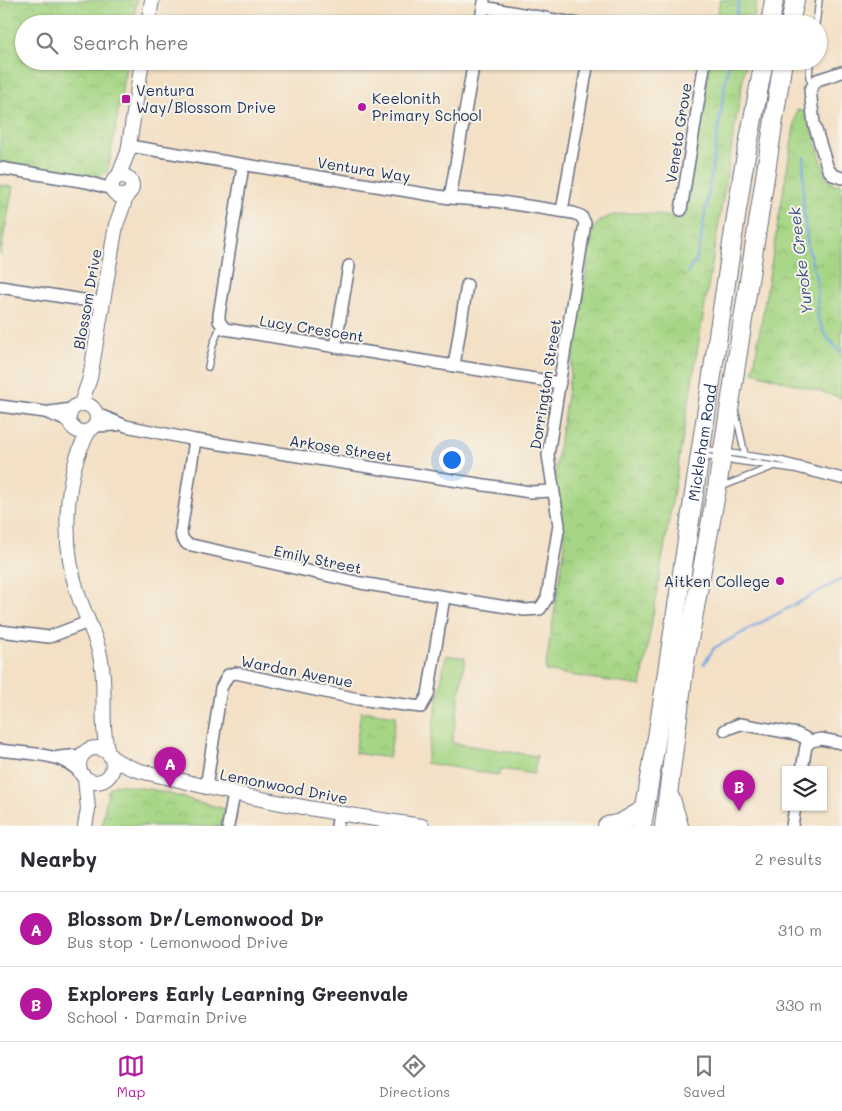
<!DOCTYPE html>
<html lang="en">
<head>
<meta charset="utf-8">
<style>
  body { margin:0; font-family:Mali,sans-serif; background:#f2f2f3; color:#2b2b33 }
  .controls { position:absolute; right:15px; bottom:15px; display:grid; overflow:hidden; border-radius:0px; box-shadow:0 1px 4px #0004 }
  .controls button { width:45px; height:45px; display:grid; place-items:center; padding:0; border:0; border-bottom:1px solid #e1e1e2; background:#fff; color:#2b2b33; font:25px sans-serif }
  .you { position:absolute; left:451px; top:459px; width:18px; height:18px; margin:-12px; border:4px solid #fff; border-radius:50%; background:#1a73e8; box-shadow:0 0 0 8px #1a73e833 }
  .badge { display:grid; place-items:center; width:32px; height:32px; border-radius:50%; background:#b5179e; color:#fff; font-size:16px; font-weight:700 }
  .pin { position:absolute; translate:-50% -41px; filter:drop-shadow(0 1px 2px #0008) }
  .pin::after { content:''; position:absolute; top:26px; width:18px; height:15px; background:inherit; clip-path:polygon(0 0,100% 0,50% 100%) }
  .list { margin:0; padding:0; list-style:none }
  h2 { display:flex; justify-content:space-between; align-items:center; height:65px; margin:0; padding:0 20px; font-size:21px }
  h2 small { font-size:16px; font-weight:400; color:#7c7c81 }
  .list li { display:grid; grid-template-columns:32px 1fr auto; gap:15px; align-items:center; box-sizing:border-box; height:75px; padding:0 20px; border-top:1px solid #e1e1e2 }
  .list b { display:block; font-size:19px; white-space:nowrap }
  .list p { margin:0; font-size:16px; white-space:nowrap; color:#7c7c81 }
  .list em { font-size:16px; font-style:normal; color:#7c7c81 }
  .icon { flex:none; width:28px; height:28px; fill:none; stroke:currentColor; stroke-width:2; stroke-linecap:round; stroke-linejoin:round }
  .map { position:relative; flex:none; width:842px; height:826px; overflow:hidden }
  .search { position:absolute; background:#fff; box-shadow:0 1px 4px #0004; left:15px; right:15px; top:15px; height:55px; display:flex; align-items:center; gap:12px; box-sizing:border-box; padding:0 18px; border-radius:28px; color:#7c7c81; font-size:19px }
  .sheet { height:215px; background:#fff }
  nav { display:flex; justify-content:space-around; align-items:center; box-sizing:border-box; height:70px; border-top:1px solid #e1e1e2; background:#fff; font-size:14px; color:#7c7c81 }
  nav a { display:grid; justify-items:center; gap:2px }
  nav .on { color:#b5179e }
  .map>svg:first-child { display:block }
  .grass { fill:#a6d685; stroke:#608272 }
  .park { fill:url(#park-crowns); stroke:#608272 }
  .lines { fill:none; stroke-linecap:round; stroke-linejoin:round }
  .stream { stroke:#75a6e0; stroke-width:2.5 }
  .service-casing { stroke:#676d82; stroke-width:8 }
  .minor-casing { stroke:#676d82; stroke-width:14 }
  .tertiary-casing { stroke:#676d82; stroke-width:16 }
  .primary-casing { stroke:#676d82; stroke-width:20 }
  .service { stroke:#fff; stroke-width:5.5 }
  .minor { stroke:#fff; stroke-width:11 }
  .tertiary { stroke:#fff; stroke-width:14 }
  .primary { stroke:#fff; stroke-width:18 }
  .poi-dot { fill:#b5179e; stroke:#f7f3e8; stroke-width:2 }
  .labels { text-anchor:middle; dominant-baseline:central; stroke-width:4; stroke-linejoin:round; paint-order:stroke }
  .poi-label { font-size:15px; fill:#1b2f5e; stroke:#f7f3e8; text-anchor:start }
  .street-label { font-size:15px; fill:#1b2f5e; stroke:#f7f3e8 }
  .water-label { font-size:16px; font-style:italic; fill:#365385; stroke:#f7f3e8 }
</style>
</head>
<body>
<div class="map">
<svg width="842" height="826" viewBox="0 0 842 826">
  <defs>
    <pattern id="park-crowns" width="20" height="18" patternUnits="userSpaceOnUse" patternTransform="scale(1.25)"><rect width="20" height="18" fill="#a6d685"/><path d="M2 6a3 3 0 1 1 6 0M12 15a3 3 0 1 1 6 0" fill="none" stroke="#8eb875"/></pattern>
  </defs>
  <rect width="100%" height="100%" fill="#f7f3e8"/>
  <filter id="ink" filterUnits="userSpaceOnUse"><feTurbulence type="fractalNoise" baseFrequency=".02" numOctaves="2"/><feDisplacementMap in="SourceGraphic" scale="10" xChannelSelector="R" yChannelSelector="G"/><feConvolveMatrix kernelMatrix="1 2 1 2 8 2 1 2 1" color-interpolation-filters="sRGB"/></filter>
  <filter id="wash" filterUnits="userSpaceOnUse"><feTurbulence type="fractalNoise" baseFrequency=".0096" numOctaves="4" result="noise"/><feDisplacementMap in="SourceGraphic" scale="20" xChannelSelector="R" yChannelSelector="G"/><feGaussianBlur stdDeviation="1.12" result="paint"/><feColorMatrix in="noise" values="0 0 0 0 0 0 0 0 0 0 0 0 0 0 0 0 0 1.4 0 .05"/><feComposite in="paint" operator="in"/></filter>
  <g filter="url(#wash)">
    <rect width="100%" height="100%" fill="#f3e0c5"/>
    <!-- grass -->
    <path class="grass" d="M 446,655 L 465,658 L 452,743 L 537,756 L 534,774 L 500,769 L 499,775 L 426,763 Z"/>
    <!-- park -->
    <path class="park" d="M 0,0 L 137,0 L 133,24 L 24,24 L 24,61 L 127,61 L 108,171 L 97,178 L 0,163 Z
      M 720,0 L 757,0 L 753,24 L 716,24 Z
      M 710,61 L 746,61 L 641,686 L 545,671 L 565,545 L 554,478 L 593,229 C 608,204 659,215 684,219 Z
      M 797,110 L 807,112 L 827,179 L 834,184 L 842,184 L 842,398 L 753,372 Z
      M 0,185 L 13,187 L 0,256 Z
      M 361,711 L 396,716 L 389,758 L 355,753 Z
      M 116,784 L 155,790 L 225,809 L 222,826 L 102,826 L 108,790 Z"/>
    <g class="lines">
      <!-- stream -->
      <path class="stream" d="M 735,24 L 739,0
        M 804,157 L 803,205 L 808,247 L 817,282 L 818,319 L 826,336 L 842,354
        M 688,272 L 696,261 L 701,239 L 729,61
        M 704,664 L 714,648 L 842,579"/>
    </g>
  </g>
  <g filter="url(#ink)">
    <g class="lines">
      <!-- service casing -->
      <g class="service-casing">
        <path id="service" d="M 816,24 L 819,0
          M 810,61 L 809,77 L 812,84
          M 208,367 L 213,345 L 221,324
          M 735,409 L 745,455
          M 702,449 L 779,460 L 842,476
          M 702,456 L 795,469 L 842,481
          M 721,487 L 772,467"/>
      </g>
      <!-- minor casing -->
      <g class="minor-casing">
        <path id="minor" d="M 483,7 L 578,24
          M 480,24 L 484,2
          M 842,72 L 817,80 L 810,90 L 814,124 L 828,169 L 833,175 L 842,178
          M 129,146 L 450,198 L 495,201 L 573,213 L 581,216 L 585,223 L 548,455 L 559,525 L 547,598 L 540,609 L 525,610 L 361,583 L 187,544 L 182,538 L 181,531 L 195,440
          M 243,166 L 219,315 L 219,321 L 225,329 L 560,383
          M 0,168 L 87,182 L 112,189
          M 450,198 L 474,61
          M 681,210 L 705,61
          M 562,211 L 588,61
          M 0,287 L 102,303
          M 335,347 L 349,266
          M 454,366 L 467,285
          M 0,406 L 45,412 L 70,422
          M 50,412 L 72,409
          M 97,414 L 126,426 L 195,440 L 530,492 L 552,491
          M 95,426 L 117,425
          M 0,631 L 49,637 L 88,622
          M 725,730 L 740,724 L 797,734 L 811,741
          M 0,750 C 27,754 63,752 81,774
          M 59,757 L 82,755
          M 802,770 L 806,746 L 811,741 L 821,739 L 842,743
          M 206,788 L 221,688 L 228,675 L 236,673 L 358,699 L 421,707 L 428,695 L 444,597
          M 228,826 L 234,794
          M 337,826 L 339,813
          M 792,826 L 795,807"/>
      </g>
      <!-- tertiary casing -->
      <g class="tertiary-casing">
        <path id="tertiary" d="M 148,24 L 152,0
          M112 186a10 10 0 1 1 20 0a10 10 0 1 1-20 0Z
          M 118,177 L 128,152 L 142,61
          M69 418a14 14 0 1 1 28 0a14 14 0 1 1-28 0Z
          M 81,404 L 90,378 L 116,225 L 127,195
          M 89,431 C 63,475 62,546 78,594 C 84,613 94,632 99,651 C 108,685 99,720 108,753
          M79 765a17 17 0 1 1 34 0a17 17 0 1 1-34 0Z
          M 111,757 C 132,772 155,774 179,780 C 259,801 340,814 422,826
          M 85,826 L 88,809 L 85,778"/>
      </g>
      <!-- primary casing -->
      <g class="primary-casing">
        <g id="primary">
          <path d="M 770,24 L 774,0"/>
          <path d="M 790,24 L 795,0"/>
          <path d="M 671,799 L 679,826"/>
          <path d="M 607,826 L 621,823 L 645,809"/>
          <path id="s1" d="M 642,826 L 658,731 L 743,171 L 764,61"/>
          <path d="M 664,826 L 685,662 L 717,488 L 783,61"/>
        </g>
      </g>
      <!-- service -->
      <use href="#service" class="service"/>
      <!-- minor -->
      <use href="#minor" class="minor"/>
      <!-- tertiary -->
      <use href="#tertiary" class="tertiary"/>
      <!-- primary -->
      <use href="#primary" class="primary"/>
    </g>
  </g>
  <!-- markers -->
  <g class="poi-dot">
    <rect x="121" y="94" width="10" height="10" rx="2.5"/>
    <circle cx="362" cy="107" r="5"/>
    <circle cx="780" cy="581" r="5"/>
  </g>
  <g class="labels">
    <!-- poi labels -->
    <g class="poi-label">
      <text x="136" y="90">Ventura<tspan x="136" dy="17">Way/Blossom Drive</tspan></text>
      <text x="372" y="98">Keelonith<tspan x="372" dy="17">Primary School</tspan></text>
      <text x="770" y="581" text-anchor="end">Aitken College</text>
    </g>
    <!-- street labels -->
    <g class="street-label">
      <text transform="translate(678 133) rotate(-81)">Veneto Grove</text>
      <text transform="translate(364 169) rotate(9)">Ventura Way</text>
      <text transform="translate(87 299) rotate(-80)">Blossom Drive</text>
      <text transform="translate(312 328) rotate(9)">Lucy Crescent</text>
      <text transform="translate(545 384) rotate(-81)">Dorrington Street</text>
      <text stroke="none"><textPath href="#s1" startOffset="388">Mickleham Road</textPath></text>
      <text transform="translate(341 448) rotate(9)">Arkose Street</text>
      <text transform="translate(318 559) rotate(12)">Emily Street</text>
      <text transform="translate(297 671) rotate(11)">Wardan Avenue</text>
      <text transform="translate(284 786) rotate(11)">Lemonwood Drive</text>
    </g>
    <!-- water labels -->
    <g class="water-label">
      <text transform="translate(800 261) rotate(-97)">Yuroke Creek</text>
    </g>
  </g>
</svg>
<div class="controls">
<button><svg class="icon" aria-label="layers" viewBox="0 0 24 24"><path d="M12 4l9 5-9 5-9-5zM3 14l9 5 9-5"/></svg></button>
</div>
<div class="you"></div>
<div class="pin badge" style="left:170px;top:788px">A</div>
<div class="pin badge" style="left:739px;top:811px">B</div>
<div class="search"><svg class="icon" aria-label="search" viewBox="0 0 24 24"><circle cx="10" cy="10" r="6"/><path d="M15 15l6 6"/></svg>Search here</div>
</div>
<section class="sheet">
<h2>Nearby<small>2 results</small></h2>
<ul class="list">
<li><span class="badge">A</span><div><b>Blossom Dr/Lemonwood Dr</b><p>Bus stop · Lemonwood Drive</p></div><em>310 m</em></li>
<li><span class="badge">B</span><div><b>Explorers Early Learning Greenvale</b><p>School · Darmain Drive</p></div><em>330 m</em></li>
</ul>
</section>
<nav>
<a class="on"><svg class="icon" aria-label="map" viewBox="0 0 24 24"><path d="M3 6l6-2 6 2 6-2v14l-6 2-6-2-6 2zM9 4v14M15 6v14"/></svg>Map</a>
<a><svg class="icon" aria-label="directions" viewBox="0 0 24 24"><path d="M12 3l9 9-9 9-9-9zM9 14v-3h6M13 9l2 2-2 2"/></svg>Directions</a>
<a><svg class="icon" aria-label="saved" viewBox="0 0 24 24"><path d="M7 4h10v16l-5-4-5 4z"/></svg>Saved</a>
</nav>
</body>
</html>
